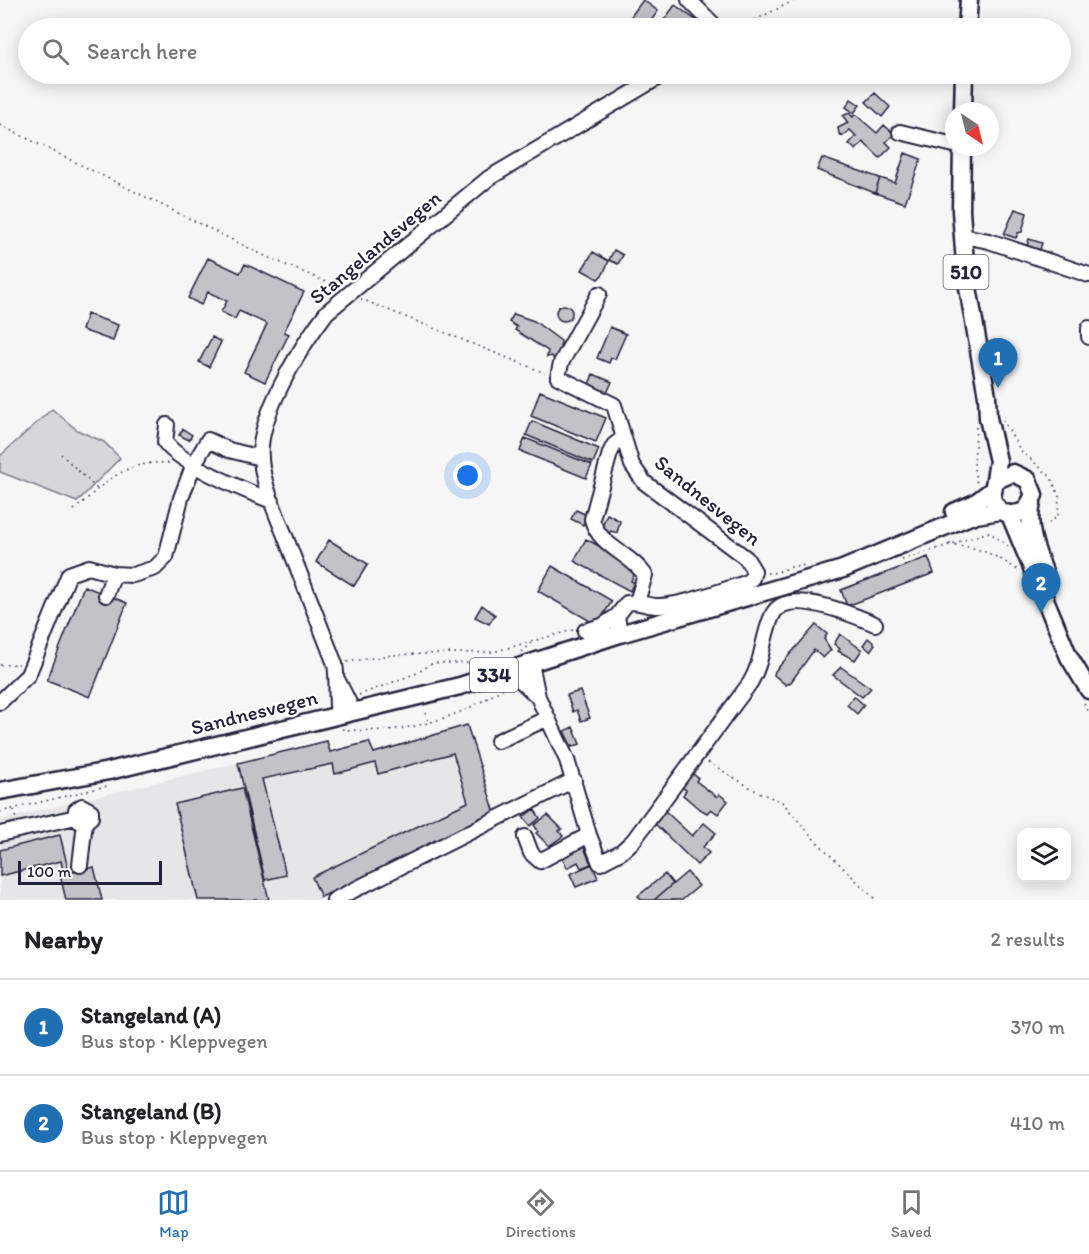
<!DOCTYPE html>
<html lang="en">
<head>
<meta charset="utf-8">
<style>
  body { margin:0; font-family:Itim,sans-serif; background:#f6f6f6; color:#202124 }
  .controls { position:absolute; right:18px; bottom:18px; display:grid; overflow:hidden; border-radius:12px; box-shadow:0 3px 15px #0003 }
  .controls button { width:54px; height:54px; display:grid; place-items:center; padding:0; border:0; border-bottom:2px solid #e0e0e0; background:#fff; color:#202124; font:30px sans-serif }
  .compass { position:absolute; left:945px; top:102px; width:54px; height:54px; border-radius:50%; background:#fff; box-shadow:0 3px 15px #0003; rotate:145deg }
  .scale { position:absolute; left:18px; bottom:15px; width:144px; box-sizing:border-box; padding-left:6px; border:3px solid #22223b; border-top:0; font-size:16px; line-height:21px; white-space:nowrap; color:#22223b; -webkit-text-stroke:4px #fff; paint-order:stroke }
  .you { position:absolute; left:468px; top:476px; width:21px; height:21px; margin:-15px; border:4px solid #fff; border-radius:50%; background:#1a73e8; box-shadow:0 0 0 9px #1a73e833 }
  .badge { display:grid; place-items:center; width:39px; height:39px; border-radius:50%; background:#1f6fb2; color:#fff; font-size:20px; font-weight:700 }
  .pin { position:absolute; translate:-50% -50px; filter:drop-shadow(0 2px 3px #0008) }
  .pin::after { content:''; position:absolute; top:32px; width:21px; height:18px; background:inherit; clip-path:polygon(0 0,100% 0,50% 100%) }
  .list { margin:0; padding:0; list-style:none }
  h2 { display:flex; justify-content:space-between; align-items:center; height:78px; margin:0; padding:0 24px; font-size:26px }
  h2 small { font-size:20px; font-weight:400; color:#757577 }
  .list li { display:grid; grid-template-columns:39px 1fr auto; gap:18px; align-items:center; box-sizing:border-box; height:96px; padding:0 24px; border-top:2px solid #e0e0e0 }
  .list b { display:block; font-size:22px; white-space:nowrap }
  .list p { margin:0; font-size:20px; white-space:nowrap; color:#757577 }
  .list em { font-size:20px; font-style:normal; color:#757577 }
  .icon { flex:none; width:33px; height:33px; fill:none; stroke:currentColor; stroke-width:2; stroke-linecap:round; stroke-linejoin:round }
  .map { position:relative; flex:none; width:1089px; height:900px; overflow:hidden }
  .search { position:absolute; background:#fff; box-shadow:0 3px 15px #0003; left:18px; right:18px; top:18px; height:66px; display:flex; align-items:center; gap:15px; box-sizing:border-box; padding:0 21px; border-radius:33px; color:#757577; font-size:22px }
  .sheet { height:270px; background:#fff }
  nav { display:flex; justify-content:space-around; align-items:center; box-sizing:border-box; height:84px; border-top:2px solid #e0e0e0; background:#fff; font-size:16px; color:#757577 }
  nav a { display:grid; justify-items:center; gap:3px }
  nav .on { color:#1f6fb2 }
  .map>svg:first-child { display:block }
  .built { fill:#e6e6e9 }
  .green { fill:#d7d7db; stroke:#7c7c8b; stroke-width:1.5 }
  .building { fill:#c2c2c9; stroke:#22223b; stroke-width:1.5 }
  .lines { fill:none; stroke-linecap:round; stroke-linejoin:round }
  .minor-casing { stroke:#22223b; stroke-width:18 }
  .major-casing { stroke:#22223b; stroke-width:21 }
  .path { stroke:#22223b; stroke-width:1.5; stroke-dasharray:1.5 4.5; stroke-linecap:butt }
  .minor { stroke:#fff; stroke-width:14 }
  .major { stroke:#fff; stroke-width:16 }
  .labels { text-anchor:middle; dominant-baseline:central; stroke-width:4.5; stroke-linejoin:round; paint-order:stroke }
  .shield { fill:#fff; stroke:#646476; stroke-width:1.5 }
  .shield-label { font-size:20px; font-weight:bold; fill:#22223b }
  .street-label { font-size:21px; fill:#22223b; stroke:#fff }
</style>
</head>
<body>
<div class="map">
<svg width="1089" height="900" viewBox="0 0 1089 900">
  <rect width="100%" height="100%" fill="#f6f6f7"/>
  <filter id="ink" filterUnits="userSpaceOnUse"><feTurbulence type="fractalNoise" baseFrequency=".0167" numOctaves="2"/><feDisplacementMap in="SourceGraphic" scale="12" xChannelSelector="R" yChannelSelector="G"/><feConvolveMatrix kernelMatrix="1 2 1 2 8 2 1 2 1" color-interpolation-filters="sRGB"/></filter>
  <g filter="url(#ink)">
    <!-- built -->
    <path class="built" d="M 467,725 L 496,816 L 318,900 L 0,900 L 0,820 L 327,741 L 331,752 L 369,742 L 374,753 Z"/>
    <!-- green -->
    <path class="green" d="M 52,409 L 77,430 L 104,442 L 120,458 L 77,502 L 0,472 L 0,456 Z"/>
    <!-- building -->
    <path class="building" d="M 643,0 L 658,11 L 646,28 L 629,19 Z
      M 675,5 L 697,21 L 697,28 L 658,28 Z
      M 875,93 L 890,107 L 882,117 L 866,102 Z
      M 851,99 L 860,105 L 854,113 L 846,107 Z
      M 849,113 L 853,117 L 855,114 L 877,133 L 884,125 L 894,134 L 886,142 L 891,147 L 880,158 L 863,142 L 856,150 L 849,144 L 856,136 L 850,130 L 843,136 L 839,134 L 838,128 L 848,123 L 843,116 Z
      M 905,153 L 921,159 L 905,203 L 875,193 L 880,178 L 895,183 Z
      M 822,158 L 880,178 L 875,193 L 817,170 Z
      M 1015,209 L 1027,213 L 1022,232 L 1018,233 L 1016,238 L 1004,234 Z
      M 1029,239 L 1042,243 L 1039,253 L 1026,249 Z
      M 614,250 L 623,255 L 618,264 L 609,260 Z
      M 593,252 L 609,261 L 603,274 L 598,279 L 582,270 Z
      M 208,258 L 240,273 L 245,264 L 304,292 L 284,332 L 289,334 L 265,382 L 244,372 L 267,324 L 239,311 L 235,319 L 221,312 L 227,301 L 208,292 L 201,305 L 188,298 Z
      M556 313a8 8 0 1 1 16 0a8 8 0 1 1-16 0Z
      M 87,314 L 118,325 L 113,341 L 82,330 Z
      M 514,314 L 534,321 L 561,341 L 559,357 L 554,360 L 552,356 L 547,357 L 548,351 L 515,330 L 517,327 L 509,322 Z
      M 610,327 L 626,334 L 615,359 L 611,358 L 609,363 L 597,358 Z
      M 212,337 L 221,342 L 209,367 L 199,362 Z
      M 593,374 L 612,382 L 606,395 L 588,387 Z
      M 540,391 L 606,418 L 596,442 L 531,416 Z
      M 532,421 L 599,449 L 593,463 L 526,435 Z
      M 183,429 L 192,435 L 189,440 L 179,435 Z
      M 525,438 L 592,465 L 586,478 L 520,451 Z
      M 576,510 L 587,515 L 583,525 L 571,519 Z
      M 607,514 L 620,521 L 617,533 L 611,531 L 608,534 L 601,528 Z
      M 586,539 L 638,567 L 631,581 L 634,582 L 630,591 L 574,561 Z
      M 329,540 L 368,564 L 354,586 L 316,562 Z
      M 928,557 L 934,573 L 847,606 L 841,590 Z
      M 552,566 L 612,601 L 597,625 L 538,591 Z
      M 84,586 L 127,603 L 90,697 L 47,680 Z
      M 482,605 L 495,615 L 489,624 L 475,617 Z
      M 816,625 L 827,634 L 824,639 L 831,650 L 823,658 L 814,650 L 791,682 L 786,685 L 774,675 L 775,671 Z
      M 840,634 L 862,650 L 855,660 L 838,651 L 840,649 L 834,644 Z
      M 868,638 L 875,644 L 870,651 L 863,645 Z
      M 841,667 L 871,688 L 862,697 L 833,675 Z
      M 580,691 L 590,718 L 581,721 L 577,710 L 573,712 L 567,695 Z
      M 854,696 L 864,705 L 857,714 L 847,705 Z
      M 467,725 L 496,816 L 321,897 L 312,877 L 468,802 L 453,753 L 378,774 L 375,763 L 335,774 L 333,764 L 262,779 L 286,875 L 265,880 L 238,763 L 327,741 L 330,752 L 369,742 L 374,753 Z
      M 573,727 L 580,744 L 572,747 L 564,731 Z
      M 689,771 L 698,778 L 696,781 L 717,797 L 719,794 L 728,801 L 718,814 L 711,809 L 707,813 L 698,808 L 683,795 L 686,790 L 679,785 Z
      M 242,788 L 269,900 L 198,900 L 175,804 Z
      M 534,809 L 540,818 L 530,826 L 523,817 Z
      M 663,809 L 692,836 L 704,823 L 716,833 L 703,847 L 709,853 L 697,865 L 652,821 Z
      M 548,815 L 562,829 L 559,831 L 563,836 L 549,846 L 536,833 L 538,831 L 534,825 Z
      M 60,835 L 69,873 L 64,875 L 61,861 L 0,876 L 0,850 Z
      M 582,843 L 591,864 L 581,868 L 578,862 L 567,868 L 561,854 Z
      M 592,864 L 598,878 L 576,887 L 570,874 Z
      M 94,867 L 102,900 L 66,900 L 60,875 Z
      M 687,872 L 699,886 L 682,900 L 654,900 Z
      M 665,874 L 673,884 L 654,900 L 641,900 L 638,896 Z"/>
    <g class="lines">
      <!-- minor casing -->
      <g class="minor-casing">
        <path id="minor" d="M 689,0 L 717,28
          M 900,132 L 954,145
          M 963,236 L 989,241 L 1089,275
          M 599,294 L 561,363 L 558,377 L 614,405 L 632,465 L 644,482 L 746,558 L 754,571 L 752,578 L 746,583 C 719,591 688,604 660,606 C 648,607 639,600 627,603 L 617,616 L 620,634
          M 1089,328 L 1089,337
          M 167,425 L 165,442 C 180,464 246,491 272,501
          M 623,438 L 614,445 L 610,453 L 592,519 C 599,547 630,553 645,575 L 637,602
          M 106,595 L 114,574
          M 585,631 L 602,626 L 617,616
          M 531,663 L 538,697
          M 516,668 L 522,682 L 538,697 L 567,760 L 589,835 L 600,863 L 621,852 L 633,841 L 750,683 C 763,662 762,638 772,616 C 785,585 853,615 875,624
          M 338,681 L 353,711
          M 0,702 L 28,675 L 69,574 L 89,567 L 114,574 L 133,575 L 155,568 L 166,557 L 181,498 L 194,464 L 208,440 L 229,450 L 261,458
          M 338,714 C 335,697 338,681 335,664 C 319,623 303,582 287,541 C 276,512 258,476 261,445 C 265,405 303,343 327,312 L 489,178 L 664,74
          M 498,741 L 548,718
          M 0,834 L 76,817
          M 525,837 L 531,853 L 540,861 L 589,835
          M 80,865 L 85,822 L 91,817 L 91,811 L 82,806 L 76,810 L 76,817 L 79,821 L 85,822
          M 334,900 L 574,780"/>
      </g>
      <!-- major casing -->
      <g class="major-casing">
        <path id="major" d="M 967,28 L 969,0
          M 963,111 L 964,74
          M 962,147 L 961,211 L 966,276 L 987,396 L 988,418 L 998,461 L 992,498 C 998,514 1011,518 1026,510 L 1034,495 L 1028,480 L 1013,473 L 997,480
          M 1032,503 C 1026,527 1036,551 1045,574
          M 954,512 L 975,503 L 992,490
          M 1010,515 L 1069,657 L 1089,690
          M 0,791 L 109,771 L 460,686 L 620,634 L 843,569 L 970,516 L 1000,511"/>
      </g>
      <!-- path -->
      <path class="path" d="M 739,28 L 795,0
        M 0,125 L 265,256 L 338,287
        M 951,133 L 952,119
        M 361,299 L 545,373
        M 1003,420 L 1020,450 L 1051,477 L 1059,496 L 1058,516 L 1046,526
        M 976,427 L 974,469 L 977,484
        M 61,454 L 97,489
        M 74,510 C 106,483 123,460 169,463
        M 949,544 C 978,547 995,554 1019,571
        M 902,560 L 989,532 L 1008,546
        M 767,573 C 781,574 793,563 805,566
        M 521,652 L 531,643
        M 347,662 L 391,655 L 493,652 L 573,630
        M 0,665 L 19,664
        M 359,695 L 417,673 L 433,663 L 485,663
        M 1084,704 L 1089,712
        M 426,713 L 429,723
        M 342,729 C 400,736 459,720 506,686
        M 708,762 L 756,791 L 782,802 L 815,840 L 876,900
        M 14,810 L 16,820
        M 0,812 L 107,786"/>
      <!-- minor -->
      <use href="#minor" class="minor"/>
      <!-- major -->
      <use href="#major" class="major"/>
    </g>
  </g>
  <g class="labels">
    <!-- shield labels -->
    <g class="shield">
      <rect x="943.5" y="255" width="45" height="34" rx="4.5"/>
      <rect x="470" y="658" width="48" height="34" rx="4.5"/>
    </g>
    <g class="shield-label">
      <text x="966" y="272">510</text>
      <text x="494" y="675">334</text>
    </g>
    <!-- street labels -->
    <g class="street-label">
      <text transform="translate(375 247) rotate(-40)">Stangelandsvegen</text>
      <text transform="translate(708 500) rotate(39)">Sandnesvegen</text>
      <text transform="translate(254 712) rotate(-14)">Sandnesvegen</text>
    </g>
  </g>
</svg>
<div class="controls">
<button><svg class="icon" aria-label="layers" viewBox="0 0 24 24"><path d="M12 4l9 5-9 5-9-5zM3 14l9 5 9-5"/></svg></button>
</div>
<svg class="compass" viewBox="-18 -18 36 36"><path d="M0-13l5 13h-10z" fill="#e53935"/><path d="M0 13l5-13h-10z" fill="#757577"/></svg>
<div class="scale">100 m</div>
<div class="you"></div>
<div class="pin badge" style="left:998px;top:388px">1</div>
<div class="pin badge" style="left:1041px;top:613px">2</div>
<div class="search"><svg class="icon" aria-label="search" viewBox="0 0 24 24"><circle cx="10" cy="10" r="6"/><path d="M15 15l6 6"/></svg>Search here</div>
</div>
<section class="sheet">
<h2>Nearby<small>2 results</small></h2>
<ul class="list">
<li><span class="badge">1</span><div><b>Stangeland (A)</b><p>Bus stop · Kleppvegen</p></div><em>370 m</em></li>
<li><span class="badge">2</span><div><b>Stangeland (B)</b><p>Bus stop · Kleppvegen</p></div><em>410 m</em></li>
</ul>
</section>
<nav>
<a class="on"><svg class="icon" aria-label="map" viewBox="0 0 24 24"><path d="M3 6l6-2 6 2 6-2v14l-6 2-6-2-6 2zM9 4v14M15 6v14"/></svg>Map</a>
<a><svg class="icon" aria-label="directions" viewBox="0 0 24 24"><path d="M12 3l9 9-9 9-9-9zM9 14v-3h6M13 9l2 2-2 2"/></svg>Directions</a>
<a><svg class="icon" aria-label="saved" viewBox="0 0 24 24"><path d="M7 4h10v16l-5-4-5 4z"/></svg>Saved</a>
</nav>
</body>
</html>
